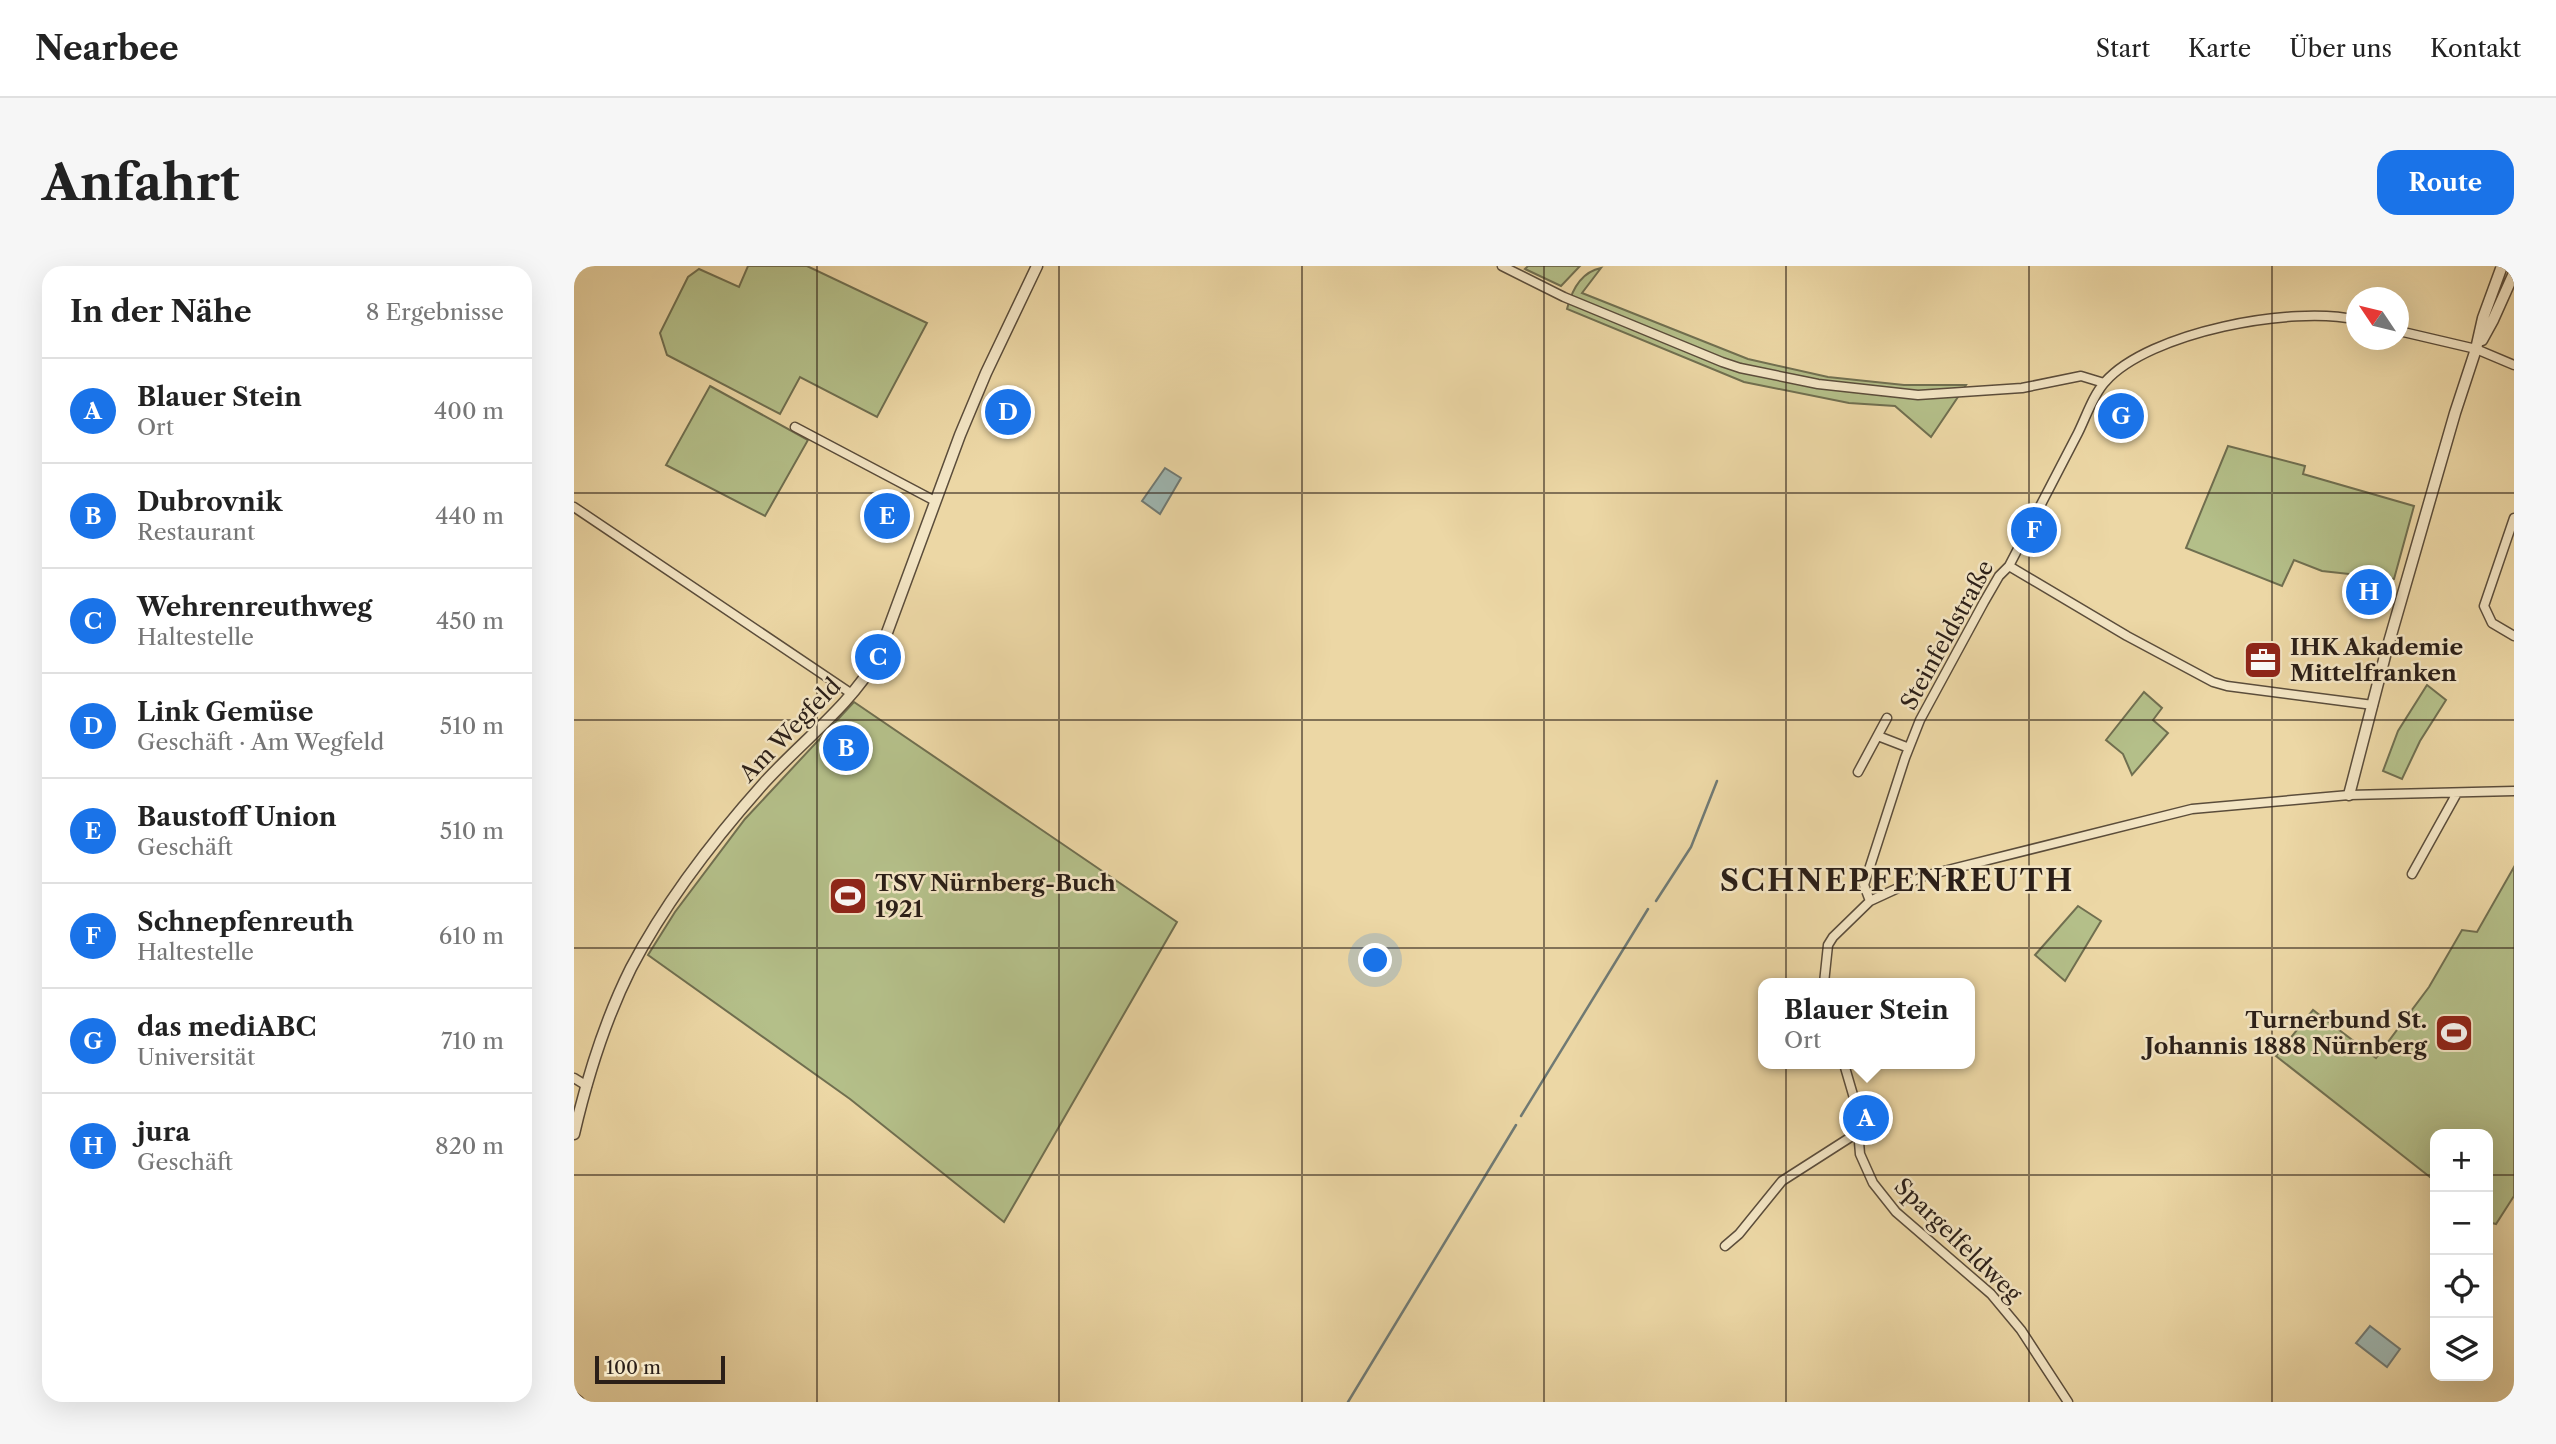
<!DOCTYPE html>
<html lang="de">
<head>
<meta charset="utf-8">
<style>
  body { margin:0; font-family:"Libre Caslon Text",serif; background:#f6f6f6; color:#222 }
  .controls { position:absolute; right:21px; bottom:21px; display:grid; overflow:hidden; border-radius:14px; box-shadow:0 7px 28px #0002 }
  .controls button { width:63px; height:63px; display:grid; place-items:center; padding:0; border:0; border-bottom:2px solid #e0e0e0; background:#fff; color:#222; font:35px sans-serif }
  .compass { position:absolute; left:1772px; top:21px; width:63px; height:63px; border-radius:50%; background:#fff; box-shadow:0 7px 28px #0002; rotate:305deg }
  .scale { position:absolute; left:21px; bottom:18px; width:130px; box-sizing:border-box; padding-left:7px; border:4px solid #2b1f18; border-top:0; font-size:19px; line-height:24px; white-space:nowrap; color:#2b1f18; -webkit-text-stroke:5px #f3e5c4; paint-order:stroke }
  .you { position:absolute; left:802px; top:695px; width:24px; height:24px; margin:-18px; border:5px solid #fff; border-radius:50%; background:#1a73e8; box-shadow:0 0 0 10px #1a73e833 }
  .badge { display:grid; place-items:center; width:46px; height:46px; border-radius:50%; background:#1a73e8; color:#fff; font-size:23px; font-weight:700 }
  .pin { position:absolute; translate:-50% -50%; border:4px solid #fff; box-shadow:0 2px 7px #0006 }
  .popup { position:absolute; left:1184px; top:712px; width:217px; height:91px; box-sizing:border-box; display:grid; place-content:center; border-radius:14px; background:#fff; filter:drop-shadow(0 2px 5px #0005); font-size:23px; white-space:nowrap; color:#767676 }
  .popup b { font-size:26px; color:#222 }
  .popup::after { content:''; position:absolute; left:50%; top:100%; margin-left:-14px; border:14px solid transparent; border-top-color:#fff }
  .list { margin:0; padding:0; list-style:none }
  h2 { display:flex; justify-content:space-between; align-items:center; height:91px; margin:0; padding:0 28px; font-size:30px }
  h2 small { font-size:23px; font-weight:400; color:#767676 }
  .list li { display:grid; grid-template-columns:46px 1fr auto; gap:21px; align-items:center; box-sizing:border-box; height:105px; padding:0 28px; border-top:2px solid #e0e0e0 }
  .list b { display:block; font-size:26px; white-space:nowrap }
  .list p { margin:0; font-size:23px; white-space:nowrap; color:#767676 }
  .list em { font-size:23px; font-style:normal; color:#767676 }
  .icon { flex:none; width:38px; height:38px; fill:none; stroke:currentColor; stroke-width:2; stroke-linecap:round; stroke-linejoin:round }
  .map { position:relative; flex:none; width:1940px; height:1136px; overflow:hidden; border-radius:21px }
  header { display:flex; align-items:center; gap:42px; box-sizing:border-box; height:98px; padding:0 35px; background:#fff; border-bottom:2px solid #e0e0e0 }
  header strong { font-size:33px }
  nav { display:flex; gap:38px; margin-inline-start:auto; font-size:24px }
  .intro { display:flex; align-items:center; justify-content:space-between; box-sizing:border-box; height:168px; padding:0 42px }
  h1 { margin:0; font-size:49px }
  .button { padding:18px 32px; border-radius:21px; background:#1a73e8; color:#fff; font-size:24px; font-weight:700 }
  main { display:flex; gap:42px; padding:0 42px }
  aside { flex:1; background:#fff; border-radius:21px; box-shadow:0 7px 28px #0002 }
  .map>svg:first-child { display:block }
  .green { fill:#b4bf89; stroke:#706f50; stroke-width:2 }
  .water { fill:#9eb7b2; stroke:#707a74; stroke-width:2 }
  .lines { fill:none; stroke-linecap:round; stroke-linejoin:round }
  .stream { stroke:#707a74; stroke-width:2.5 }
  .minor-casing { stroke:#5b4d3b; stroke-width:11 }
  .tertiary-casing { stroke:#5b4d3b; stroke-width:13 }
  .minor { stroke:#f3e5c4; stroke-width:8 }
  .tertiary { stroke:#f3e5c4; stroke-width:10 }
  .grid { fill:none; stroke:#2b1f18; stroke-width:2; stroke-opacity:0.55 }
  .labels { text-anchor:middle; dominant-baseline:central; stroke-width:5; stroke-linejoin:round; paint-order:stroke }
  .street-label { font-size:23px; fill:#2b1f18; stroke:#f3e5c4 }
  .poi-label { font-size:23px; font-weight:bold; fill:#2b1f18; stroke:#f3e5c4; text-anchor:start }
  .district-label { font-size:30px; font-weight:bold; letter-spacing:2px; fill:#2b1f18; stroke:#f3e5c4 }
</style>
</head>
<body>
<header>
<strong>Nearbee</strong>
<nav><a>Start</a><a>Karte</a><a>Über uns</a><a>Kontakt</a></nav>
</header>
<div class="intro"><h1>Anfahrt</h1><a class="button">Route</a></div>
<main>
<aside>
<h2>In der Nähe<small>8 Ergebnisse</small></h2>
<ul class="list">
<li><span class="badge">A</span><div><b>Blauer Stein</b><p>Ort</p></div><em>400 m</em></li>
<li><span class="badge">B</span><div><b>Dubrovnik</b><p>Restaurant</p></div><em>440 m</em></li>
<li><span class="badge">C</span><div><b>Wehrenreuthweg</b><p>Haltestelle</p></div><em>450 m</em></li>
<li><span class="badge">D</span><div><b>Link Gemüse</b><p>Geschäft · Am Wegfeld</p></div><em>510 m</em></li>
<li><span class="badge">E</span><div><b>Baustoff Union</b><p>Geschäft</p></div><em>510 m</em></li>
<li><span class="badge">F</span><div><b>Schnepfenreuth</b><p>Haltestelle</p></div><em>610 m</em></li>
<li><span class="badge">G</span><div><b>das mediABC</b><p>Universität</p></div><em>710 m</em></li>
<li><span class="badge">H</span><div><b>jura</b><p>Geschäft</p></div><em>820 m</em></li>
</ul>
</aside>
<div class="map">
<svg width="1940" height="1136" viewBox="0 0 1940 1136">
  <rect width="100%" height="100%" fill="#ecd7a5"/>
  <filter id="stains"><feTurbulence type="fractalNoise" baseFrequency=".00286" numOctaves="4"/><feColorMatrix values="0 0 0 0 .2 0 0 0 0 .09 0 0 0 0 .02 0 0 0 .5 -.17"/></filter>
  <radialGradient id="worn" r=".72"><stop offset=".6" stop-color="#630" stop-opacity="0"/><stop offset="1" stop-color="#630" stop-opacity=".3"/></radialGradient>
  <!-- green -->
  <path class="green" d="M 174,0 L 233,0 L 353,57 L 303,151 L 226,111 L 206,148 L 93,89 L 86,67 L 114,11 L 125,3 L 165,21 Z
    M 954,0 L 1006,0 L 987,20 L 951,3 Z
    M 1027,2 L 1008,27 L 1174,93 L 1254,111 L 1330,119 L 1392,119 L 1357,171 L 1321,140 L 1275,137 L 1170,116 L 993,43 C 998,23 1007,6 1027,2 Z
    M 136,120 L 234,174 L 191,250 L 92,199 Z
    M 1654,180 L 1731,200 L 1729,208 L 1840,240 L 1820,313 L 1748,305 L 1720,294 L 1708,320 L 1612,282 Z
    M 1853,419 L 1872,434 L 1846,475 L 1828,513 L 1809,505 L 1824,465 Z
    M 1570,426 L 1588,442 L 1579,454 L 1594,467 L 1558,509 L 1549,488 L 1532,474 Z
    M 280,436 L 603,656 L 430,956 L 276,833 L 74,689 L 101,646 L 171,553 Z
    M 1940,601 L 1940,930 L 1922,958 L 1914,956 L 1914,868 L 1861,868 L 1861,915 L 1702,790 L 1739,744 L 1802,792 L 1855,721 L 1888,664 L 1903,666 Z
    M 1504,640 L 1527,655 L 1491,715 L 1461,689 Z
    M 1294,830 L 1314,845 C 1312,857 1307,878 1292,876 L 1288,869 L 1287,832 Z"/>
  <!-- water -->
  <path class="water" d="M 591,202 L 607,212 L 586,248 L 568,235 Z
    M 1796,1060 L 1826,1083 L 1813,1101 L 1782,1077 Z"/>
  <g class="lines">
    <!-- stream -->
    <path class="stream" d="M 1082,635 L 1117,581 L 1143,515
      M 947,850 L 1074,643
      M 774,1136 L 942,859"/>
    <!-- minor casing -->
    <g class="minor-casing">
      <path id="minor" d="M 928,0 L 990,31 L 1148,96 L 1166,102 L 1244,118 L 1344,129 L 1448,122 L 1507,110 L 1530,117
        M 1825,65 L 1902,83 L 1940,99
        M 221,161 L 361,235
        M 0,241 L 278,428
        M 1940,252 L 1910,340 L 1918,357 L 1940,370
        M 1435,300 L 1553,370 L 1639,416 L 1653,420 L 1799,439
        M 1304,470 L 1335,482
        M 1284,506 L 1313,452
        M 1838,608 L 1883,527
        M 1296,635 L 1290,619 L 1331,492 L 1346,454 L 1410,336 L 1425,310 L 1435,300 C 1458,256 1481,211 1504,167 C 1512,151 1519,129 1531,116 C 1575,66 1719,39 1783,54
        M 1250,717 L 1254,679 L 1259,671 L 1296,635 L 1350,610 L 1618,543 L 1775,529 L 1940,525
        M 1270,798 L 1282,839 L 1286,888 L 1299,917 L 1322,946 L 1417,1028 L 1447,1064 L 1494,1136
        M 0,812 L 13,820
        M 1151,980 L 1165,968 L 1208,915 L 1283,867"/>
    </g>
    <!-- tertiary casing -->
    <g class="tertiary-casing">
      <path id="tertiary" d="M 1908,74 L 1919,54 L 1940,7
        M 1775,529 L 1811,390 L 1881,147 L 1902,83 L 1909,52 L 1928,0
        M 0,868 C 13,812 31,754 57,702 C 92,635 140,573 190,517 C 228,475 276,440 304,391 L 386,169 L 412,107 L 463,0
        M 0,1132 L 5,1136"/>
    </g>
    <!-- minor -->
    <use href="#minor" class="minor"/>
    <!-- tertiary -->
    <use href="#tertiary" class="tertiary"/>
  </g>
  <!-- grid -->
  <path class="grid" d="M 243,0 L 243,1136M 485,0 L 485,1136M 728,0 L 728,1136M 970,0 L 970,1136M 1212,0 L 1212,1136M 1455,0 L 1455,1136M 1698,0 L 1698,1136M 0,227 L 1940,227M 0,454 L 1940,454M 0,682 L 1940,682M 0,909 L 1861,909M 1914,909 L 1940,909"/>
  <!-- icons -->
  <defs>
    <g id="office-square" transform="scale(2.0125)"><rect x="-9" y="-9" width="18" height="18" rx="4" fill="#8f2418" stroke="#f3e5c4"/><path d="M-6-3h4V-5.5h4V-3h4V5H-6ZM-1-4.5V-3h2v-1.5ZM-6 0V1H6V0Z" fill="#fff"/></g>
    <g id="stadium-square" transform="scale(2.0125)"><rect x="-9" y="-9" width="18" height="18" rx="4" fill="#8f2418" stroke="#f3e5c4"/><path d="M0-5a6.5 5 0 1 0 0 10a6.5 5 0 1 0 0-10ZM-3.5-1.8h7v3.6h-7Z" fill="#fff"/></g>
  </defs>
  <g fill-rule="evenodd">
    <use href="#office-square" x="1689" y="394"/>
    <use href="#stadium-square" x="274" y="630"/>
    <use href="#stadium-square" x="1880" y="767"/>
  </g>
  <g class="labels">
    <!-- street labels -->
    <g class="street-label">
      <text transform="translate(1373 369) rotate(-61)">Steinfeldstraße</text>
      <text transform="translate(216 464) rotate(-46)">Am Wegfeld</text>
      <text transform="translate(1384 974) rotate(44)">Spargelfeldweg</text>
    </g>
    <!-- poi labels -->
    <g class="poi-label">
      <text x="1716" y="381">IHK Akademie<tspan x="1716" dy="26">Mittelfranken</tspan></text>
      <text x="301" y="617">TSV Nürnberg-Buch<tspan x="301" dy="26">1921</tspan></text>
      <text x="1853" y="754" text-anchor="end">Turnerbund St.<tspan x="1853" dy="26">Johannis 1888 Nürnberg</tspan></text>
    </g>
    <!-- district labels -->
    <g class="district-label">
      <text x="1323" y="614">SCHNEPFENREUTH</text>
    </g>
  </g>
  <rect width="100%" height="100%" filter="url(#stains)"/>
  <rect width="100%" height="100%" fill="url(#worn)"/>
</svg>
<div class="controls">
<button>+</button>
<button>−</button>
<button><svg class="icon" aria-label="locate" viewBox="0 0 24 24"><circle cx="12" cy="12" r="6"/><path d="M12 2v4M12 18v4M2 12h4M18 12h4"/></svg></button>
<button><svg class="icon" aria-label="layers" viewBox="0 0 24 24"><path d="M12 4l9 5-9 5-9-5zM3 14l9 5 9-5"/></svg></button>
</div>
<svg class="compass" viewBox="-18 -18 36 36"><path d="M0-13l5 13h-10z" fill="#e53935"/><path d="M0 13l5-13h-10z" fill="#767676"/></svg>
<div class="scale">100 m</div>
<div class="you"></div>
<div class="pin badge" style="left:1292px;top:852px">A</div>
<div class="popup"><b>Blauer Stein</b>Ort</div>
<div class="pin badge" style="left:272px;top:482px">B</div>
<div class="pin badge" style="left:304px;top:391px">C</div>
<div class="pin badge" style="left:434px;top:146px">D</div>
<div class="pin badge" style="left:313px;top:250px">E</div>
<div class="pin badge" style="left:1460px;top:264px">F</div>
<div class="pin badge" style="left:1547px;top:150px">G</div>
<div class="pin badge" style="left:1795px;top:326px">H</div>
</div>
</main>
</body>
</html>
